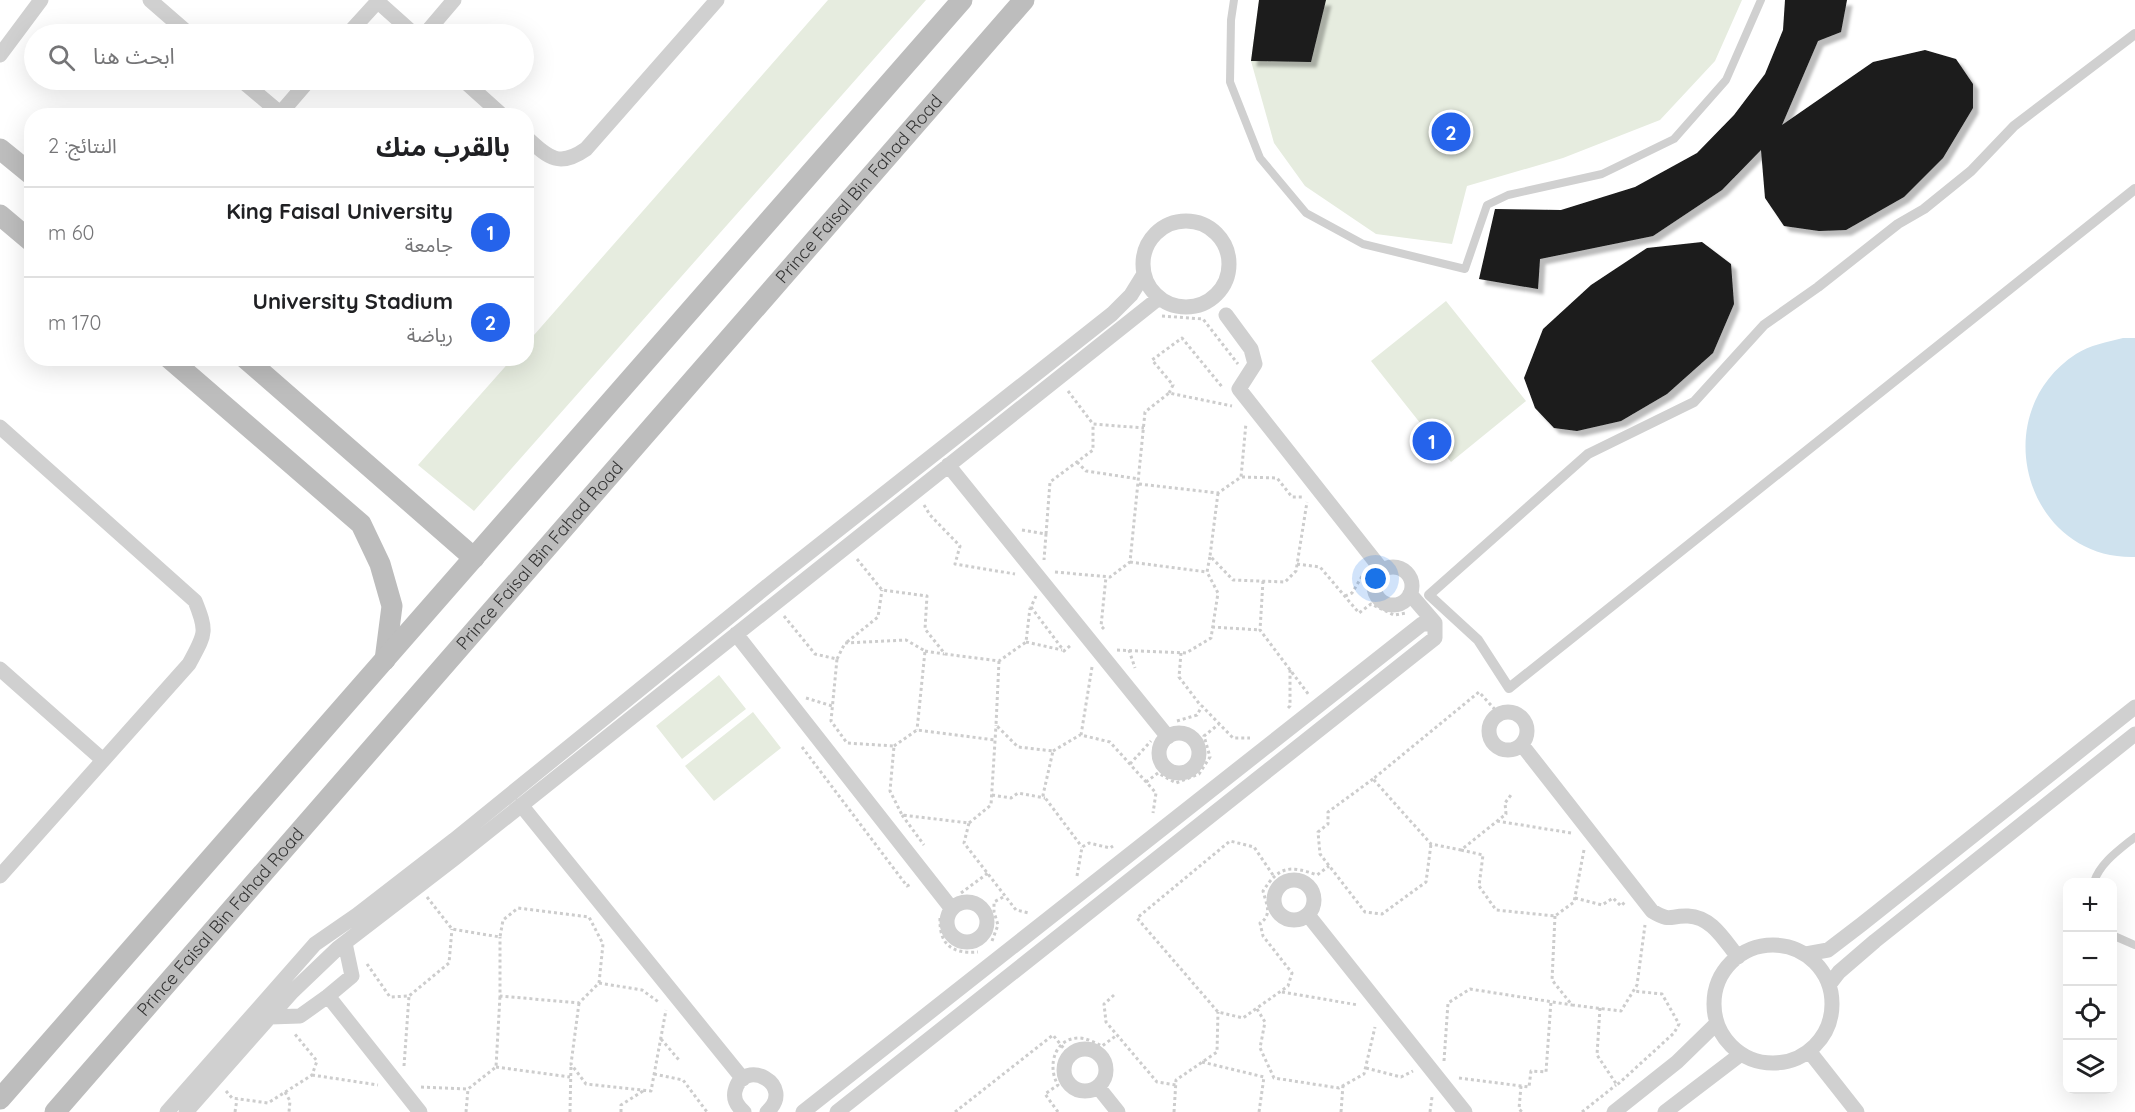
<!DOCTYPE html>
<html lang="ar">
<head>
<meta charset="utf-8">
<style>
	:root { --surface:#fff; --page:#f6f6f6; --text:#202124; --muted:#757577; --line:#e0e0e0; --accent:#2563eb }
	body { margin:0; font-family:Quicksand,"Noto Sans Arabic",sans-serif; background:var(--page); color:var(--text); direction:rtl }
	.controls { position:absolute; right:18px; bottom:18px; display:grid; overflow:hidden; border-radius:12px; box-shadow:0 6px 24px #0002 }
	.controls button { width:54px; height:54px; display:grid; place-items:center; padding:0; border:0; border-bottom:2px solid var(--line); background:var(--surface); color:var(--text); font:30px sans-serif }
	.you { position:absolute; left:1376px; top:579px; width:21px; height:21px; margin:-15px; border:4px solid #fff; border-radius:50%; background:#1a73e8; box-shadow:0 0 0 9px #1a73e833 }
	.badge { display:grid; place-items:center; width:39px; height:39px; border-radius:50%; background:var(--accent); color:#fff; font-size:20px; font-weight:700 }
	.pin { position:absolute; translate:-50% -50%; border:3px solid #fff; box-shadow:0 2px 6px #0006 }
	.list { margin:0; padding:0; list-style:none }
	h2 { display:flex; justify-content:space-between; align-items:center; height:78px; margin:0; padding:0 24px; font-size:26px }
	h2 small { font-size:20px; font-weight:400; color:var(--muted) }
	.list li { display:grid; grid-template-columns:39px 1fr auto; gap:18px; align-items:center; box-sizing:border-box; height:90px; padding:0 24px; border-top:2px solid var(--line) }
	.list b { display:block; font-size:22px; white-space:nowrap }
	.list p { margin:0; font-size:20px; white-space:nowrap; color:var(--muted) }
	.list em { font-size:20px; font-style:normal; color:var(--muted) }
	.icon { flex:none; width:33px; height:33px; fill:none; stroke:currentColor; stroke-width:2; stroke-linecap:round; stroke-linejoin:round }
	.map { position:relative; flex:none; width:2135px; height:1112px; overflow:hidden; direction:ltr }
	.search { position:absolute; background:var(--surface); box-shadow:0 6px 24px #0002; left:24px; top:24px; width:510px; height:66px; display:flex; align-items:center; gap:15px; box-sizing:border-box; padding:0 21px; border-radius:33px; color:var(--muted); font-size:22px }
	.panel { position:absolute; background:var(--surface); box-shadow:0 6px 24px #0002; left:24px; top:108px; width:510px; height:258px; border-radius:24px; direction:rtl }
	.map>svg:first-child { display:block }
	.green { fill:#e6ecdf }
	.water { fill:#cfe2ee }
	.building { fill:#1a1a1a; filter:url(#shadow) }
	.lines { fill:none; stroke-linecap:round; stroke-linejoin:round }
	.path { stroke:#cdcdcd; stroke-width:3; stroke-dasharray:3 3; stroke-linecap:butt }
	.service { stroke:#d0d0d0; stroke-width:8 }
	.pedestrian { stroke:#d0d0d0; stroke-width:10 }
	.minor { stroke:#d0d0d0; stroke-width:15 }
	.secondary { stroke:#bdbdbd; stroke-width:21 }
	.labels { text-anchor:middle; stroke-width:6; stroke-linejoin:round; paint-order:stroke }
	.street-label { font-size:18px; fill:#333; stroke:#fff }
</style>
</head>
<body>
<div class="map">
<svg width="2135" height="1112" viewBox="0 0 2135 1112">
	<defs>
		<filter id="shadow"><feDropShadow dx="5.5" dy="5.5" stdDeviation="1.5" flood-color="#0004"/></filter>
	</defs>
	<rect width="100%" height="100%" fill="#fff"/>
	<path class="green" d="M828,0H926L474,511L418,465L512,359L526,358L527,343Z
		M1259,0H1742L1715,61L1660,120L1563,158L1467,186L1452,244L1376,234L1305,186L1274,143L1251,61Z
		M1446,301L1526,401L1451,462L1371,361Z
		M719,675L746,709L682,759L656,726Z
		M753,712L781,748L714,801L685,766Z"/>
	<path class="water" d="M2123,338H2135V557C2026,560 1984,414 2076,354C2090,345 2107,342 2123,338Z"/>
	<path class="building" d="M1259,0H1326L1311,62L1251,61Z
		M1785,0H1847L1841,32L1818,41L1782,125L1873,62L1925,50L1956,59L1973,84V108L1943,158L1904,197L1846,230L1819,231L1784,226L1765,198L1761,150L1722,190L1653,236L1540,259L1538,289L1479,279L1495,209L1561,210L1635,187L1697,153L1734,115L1765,74L1783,30Z
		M1702,242L1731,264L1734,304L1713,353L1667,394L1621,421L1577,431L1554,428L1535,408L1524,378L1543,329L1591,285L1647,248Z"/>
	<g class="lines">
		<path class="path" d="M1162,316L1203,319L1238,364
			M1068,391L1093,424L1144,428
			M1169,393L1173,385L1152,360L1182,338L1223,388
			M1077,462L1086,471L1139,479
			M1242,477L1277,478L1292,497H1303
			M1139,484L1218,493L1241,477L1246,423
			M1218,493L1210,556L1233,580L1285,582L1296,571L1307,502
			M924,505L930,515L960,546L955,564L1015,574
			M1022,530L1046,534L1044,560
			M1046,534L1050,482L1093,450V424
			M857,559L882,590L927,596L925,629L945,654L999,661L1026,642L1030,608
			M1130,562L1207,572L1210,556
			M1297,564L1320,567L1359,613L1371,604L1394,615L1406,613
			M1055,572L1110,577L1130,562L1145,412L1169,393L1232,406
			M1263,581L1260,630L1309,695
			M1036,596L1031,607L1064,651L1072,644
			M1345,596L1352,593L1364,573
			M784,616L815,654L837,659L831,721L847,743L894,746L890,791L902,815L969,823L964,843L1016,910L1029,913
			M1212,627L1260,630
			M1104,629L1101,626L1106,577
			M847,642L878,617L882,590
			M1026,642L1062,650
			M1117,650L1186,653L1211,638L1218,593L1207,572
			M1129,650L1135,668
			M925,651L944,654
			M1181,653L1179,677L1201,706
			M837,659L845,643L906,640L925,651L917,730
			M999,661L996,725L1018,747L1053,751L1043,795L1082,847
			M1092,667L1081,735L1110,742L1156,793L1153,813
			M806,698L832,706
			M1288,708L1290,706V670
			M1499,714L1479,692L1373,779L1431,844L1461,850L1506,814L1505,803L1511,795
			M1177,721L1197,715L1202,706L1233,738H1250
			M894,746L917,730L995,740
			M802,747L907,886L911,884
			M1053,751L1080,735
			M1130,764L1151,741
			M1373,779L1328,812V824L1318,832L1320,854L1365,912L1382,914L1426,882L1431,844
			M1146,782L1158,773L1176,783L1199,774L1210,757L1204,736L1219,724
			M992,795L1011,798L1018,793L1045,798
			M902,815L924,845
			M1497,821L1571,833
			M969,823L991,805L996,725
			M1461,850L1483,855L1479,886L1496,910L1555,916L1574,902L1584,850
			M1273,875L1254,847L1230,841L1137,918L1218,1012L1243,1018L1288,986L1292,973L1263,936L1260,923C1273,915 1266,903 1263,891C1279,866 1290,865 1317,875L1329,866
			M1077,876L1082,847L1089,843L1110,848L1113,846
			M961,893L988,873
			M427,897L452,929L500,937L503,920L518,908L589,917L603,944L599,983L579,1003L500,996V937
			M1575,898L1602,905L1613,898L1621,906L1625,902
			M1555,916L1552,980L1572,1005L1621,1011L1637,985L1645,925
			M940,918C939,945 952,954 978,952
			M992,941L998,925L994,912V902L1005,896
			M367,964L390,997L409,996L449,963L452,929
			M599,983L642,990L660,1003
			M1282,992L1358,1005
			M1114,995L1104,1004L1106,1022L1157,1082L1176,1085
			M579,1003L571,1064L586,1084L651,1091L666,1010
			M1600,1008L1597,1055L1617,1085L1674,1033L1679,1024L1662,994L1633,991
			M1257,1009L1265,1022L1260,1048L1274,1078L1339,1088L1364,1074L1375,1027
			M661,1039L679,1060
			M1444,1061L1448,1003L1470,989L1572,1005
			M1202,1062L1264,1077L1259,1112
			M404,1066L409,996
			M496,1067L570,1077
			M1366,1068L1401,1077L1413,1071
			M654,1074L683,1080L707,1112
			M312,1075L378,1085
			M1459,1078L1529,1087L1531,1071L1546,1072L1551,1001
			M1521,1086L1519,1109L1522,1112
			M421,1087L468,1089L496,1067L500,996
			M226,1091L232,1098L268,1103L312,1075L317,1061L294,1033
			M285,1092L290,1101L289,1112
			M235,1112L237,1099
			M466,1112L468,1089
			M570,1112L571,1064
			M621,1112V1105L643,1091
			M955,1112L1053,1035L1069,1055
			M1058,1112L1045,1094L1058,1085C1047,1067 1054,1038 1079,1038C1087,1038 1095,1043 1102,1046L1117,1035
			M1174,1112L1176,1080L1217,1052L1218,1012
			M1341,1112L1343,1085
			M1430,1112L1432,1097
			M1582,1112L1616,1085"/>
		<path class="service" d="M1234,0L1231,20L1230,82L1260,158L1306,213L1363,244L1465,269L1487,205L1508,195L1602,174L1674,139L1726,80L1761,0
			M2094,882C2100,863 2119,850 2135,837
			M2112,935L2135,945"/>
		<path class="pedestrian" d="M2135,34L2014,126L1971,171L1924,209L1898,224L1818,287L1764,325L1694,402L1588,454L1429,595L1478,640L1509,688L2135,189"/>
		<path class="minor" d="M150,0L189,34
			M377,1L414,34
			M348,34L379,0
			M425,34L454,0
			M0,55L41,0
			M241,80L280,113
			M463,80L503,116
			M278,116L309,80
			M526,137C549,158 559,168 586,149L717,0
			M1143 264a43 43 0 1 1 86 0a43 43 0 1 1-86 0Z
			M1226,315L1251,349L1255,364L1239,389L1382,570
			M0,427L195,601C208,633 205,634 189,664L0,876
			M948,465L1168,737
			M1374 586a19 19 0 1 1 38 0a19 19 0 1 1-38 0Z
			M1410,594L1435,623
			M736,634L952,909
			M0,669L103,760
			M1489 731a19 19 0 1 1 38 0a19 19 0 1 1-38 0Z
			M1159 753a20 20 0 1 1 40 0a20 20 0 1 1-40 0Z
			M1522,745L1652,911C1672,923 1669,915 1688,916C1712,917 1724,940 1738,957
			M521,805L743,1079
			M1274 900a20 20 0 1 1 40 0a20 20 0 1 1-40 0Z
			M947 922a20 20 0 1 1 40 0a20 20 0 1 1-40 0Z
			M1308,915L1465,1112
			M1714 1004a59 59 0 1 1 118 0a59 59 0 1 1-118 0Z
			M1806,954L1828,950L1862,924L2135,707
			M1829,985L1839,972L1875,941L2135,734
			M328,996L420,1112
			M270,1017L300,1016L328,996L352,976L345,943
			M1064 1070a21 21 0 1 1 42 0a21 21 0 1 1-42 0Z
			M1809,1051L1857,1112
			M1098,1087L1118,1112
			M167,1112L315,944L357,915L454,840L781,575L1112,314L1131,295L1144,274
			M186,1112L292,992L338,948L455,858L1159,298
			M744,1112C738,1107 733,1100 735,1091C743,1056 797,1085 767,1112
			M803,1112L1422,624L1435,623V638L837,1112
			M1614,1112L1677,1062L1717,1023
			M1665,1112L1741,1054"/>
		<g class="secondary">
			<path d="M0,149L32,175"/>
			<path d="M0,215L32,242"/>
			<path d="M169,358L361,524L380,564L392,606L385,660"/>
			<path d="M245,358L474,558"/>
			<path d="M0,1099L962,0"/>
			<path id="s1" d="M55,1112L1024,0"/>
		</g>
	</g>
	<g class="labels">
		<g class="street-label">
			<text dy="6" stroke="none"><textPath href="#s1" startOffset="1224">Prince Faisal Bin Fahad Road</textPath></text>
			<text dy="6" stroke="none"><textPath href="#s1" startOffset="738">Prince Faisal Bin Fahad Road</textPath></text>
			<text dy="6" stroke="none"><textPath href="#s1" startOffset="252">Prince Faisal Bin Fahad Road</textPath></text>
		</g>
	</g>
</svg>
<div class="controls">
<button>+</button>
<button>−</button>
<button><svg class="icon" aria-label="locate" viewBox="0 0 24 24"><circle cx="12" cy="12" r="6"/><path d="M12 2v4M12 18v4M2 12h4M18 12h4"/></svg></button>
<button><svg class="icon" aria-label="layers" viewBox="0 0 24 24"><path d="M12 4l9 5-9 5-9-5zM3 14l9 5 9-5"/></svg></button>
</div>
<div class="you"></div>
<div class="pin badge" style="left:1432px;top:441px">1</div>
<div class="pin badge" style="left:1451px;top:132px">2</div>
<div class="search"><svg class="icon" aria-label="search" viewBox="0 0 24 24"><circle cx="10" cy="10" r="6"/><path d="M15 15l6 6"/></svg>ابحث هنا</div>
<section class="panel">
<h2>بالقرب منك<small>النتائج: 2</small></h2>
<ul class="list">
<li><span class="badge">1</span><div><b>King Faisal University</b><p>جامعة</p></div><em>60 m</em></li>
<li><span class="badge">2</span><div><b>University Stadium</b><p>رياضة</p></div><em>170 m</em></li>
</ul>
</section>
</div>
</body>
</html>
